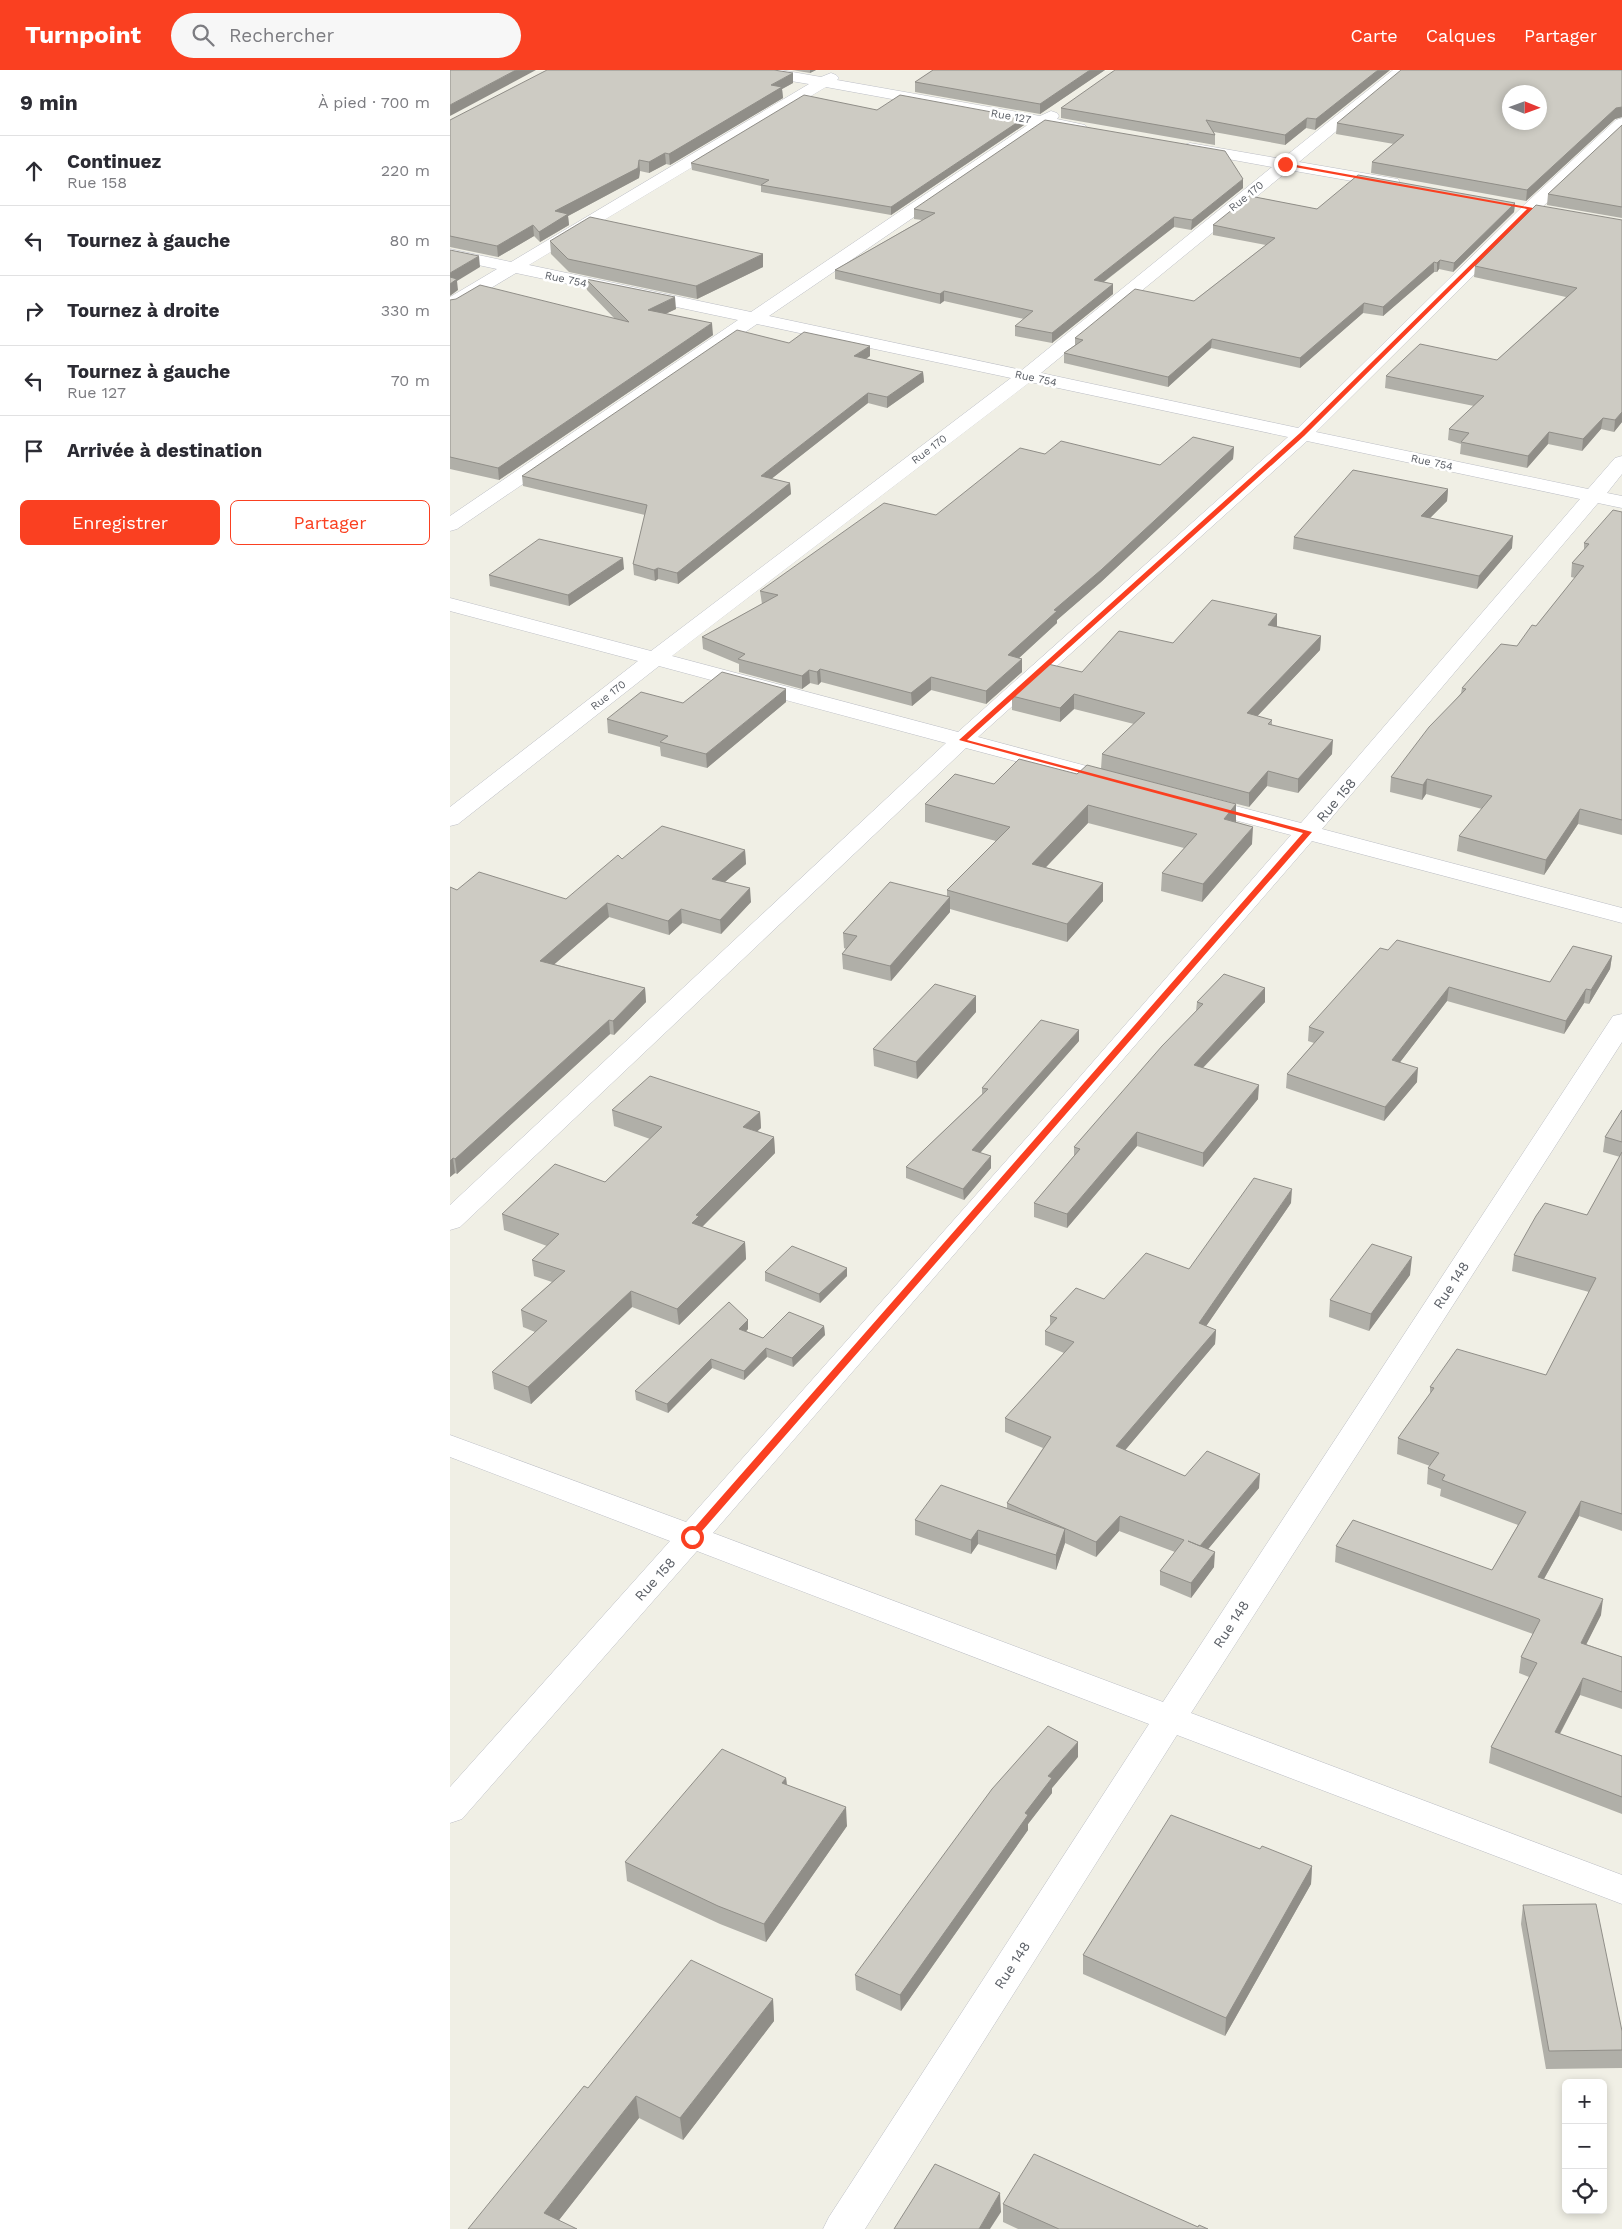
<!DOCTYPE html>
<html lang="fr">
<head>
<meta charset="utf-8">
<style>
	:root { --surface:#fff; --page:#f7f7f7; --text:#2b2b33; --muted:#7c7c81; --line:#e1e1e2; --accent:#fa4021 }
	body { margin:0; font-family:"Work Sans",sans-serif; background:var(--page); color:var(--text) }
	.controls { position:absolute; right:15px; bottom:15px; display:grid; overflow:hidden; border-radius:8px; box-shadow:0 2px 8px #0003 }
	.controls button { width:45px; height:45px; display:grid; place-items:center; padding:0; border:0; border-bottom:1px solid var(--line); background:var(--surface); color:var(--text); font:25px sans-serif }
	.compass { position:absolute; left:1052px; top:15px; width:45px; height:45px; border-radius:50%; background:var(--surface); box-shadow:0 2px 8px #0003; rotate:91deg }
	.stop { position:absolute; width:15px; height:15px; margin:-11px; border:4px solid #fa4021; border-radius:50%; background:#fff }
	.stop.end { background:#fa4021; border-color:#fff; box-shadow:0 1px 5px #0008 }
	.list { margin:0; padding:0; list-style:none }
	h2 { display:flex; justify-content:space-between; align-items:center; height:65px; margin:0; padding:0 20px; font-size:21px }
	h2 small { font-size:16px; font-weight:400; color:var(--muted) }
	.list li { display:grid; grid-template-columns:32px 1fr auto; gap:15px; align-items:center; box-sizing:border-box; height:70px; padding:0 20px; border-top:1px solid var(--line) }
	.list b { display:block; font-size:19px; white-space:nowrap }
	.list p { margin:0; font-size:16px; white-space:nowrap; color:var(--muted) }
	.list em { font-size:16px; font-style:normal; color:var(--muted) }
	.actions { display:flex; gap:10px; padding:15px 20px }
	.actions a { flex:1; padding:11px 0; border:1px solid var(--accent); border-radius:8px; text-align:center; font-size:18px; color:var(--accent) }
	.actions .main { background:var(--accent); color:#fff }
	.icon { flex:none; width:28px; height:28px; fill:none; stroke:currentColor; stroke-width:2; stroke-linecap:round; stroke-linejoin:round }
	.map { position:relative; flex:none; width:1172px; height:2159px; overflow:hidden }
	header { display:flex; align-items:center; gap:30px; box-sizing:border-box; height:70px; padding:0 25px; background:var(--accent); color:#fff }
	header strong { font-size:24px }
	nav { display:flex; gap:28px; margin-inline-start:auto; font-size:18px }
	.search { width:350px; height:45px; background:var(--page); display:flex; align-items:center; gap:12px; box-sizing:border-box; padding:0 18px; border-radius:28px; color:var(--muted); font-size:19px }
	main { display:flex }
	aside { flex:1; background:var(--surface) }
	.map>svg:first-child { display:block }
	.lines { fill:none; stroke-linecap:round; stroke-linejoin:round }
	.minor-casing { stroke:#bcbec5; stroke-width:1 }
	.minor { fill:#fff; fill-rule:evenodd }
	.wall { fill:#b0afa8 }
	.shaded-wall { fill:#908e88 }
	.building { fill:#cdcbc3; stroke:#908e88; fill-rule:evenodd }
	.route { fill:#fa4021 }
	.labels { text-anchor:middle; stroke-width:5; stroke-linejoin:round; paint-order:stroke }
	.far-street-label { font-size:11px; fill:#5c6067; stroke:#fff }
	.street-label { font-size:14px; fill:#5c6067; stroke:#fff }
</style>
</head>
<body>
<header>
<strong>Turnpoint</strong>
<div class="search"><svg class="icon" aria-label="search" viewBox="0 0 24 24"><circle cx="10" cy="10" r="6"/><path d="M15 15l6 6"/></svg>Rechercher</div>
<nav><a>Carte</a><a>Calques</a><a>Partager</a></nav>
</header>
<main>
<aside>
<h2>9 min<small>À pied · 700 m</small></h2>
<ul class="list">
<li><svg class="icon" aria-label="ahead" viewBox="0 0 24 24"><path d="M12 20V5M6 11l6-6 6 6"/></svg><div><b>Continuez</b><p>Rue 158</p></div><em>220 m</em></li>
<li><svg class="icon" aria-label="left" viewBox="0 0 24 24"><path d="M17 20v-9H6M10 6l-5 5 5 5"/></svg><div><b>Tournez à gauche</b></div><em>80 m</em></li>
<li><svg class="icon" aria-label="right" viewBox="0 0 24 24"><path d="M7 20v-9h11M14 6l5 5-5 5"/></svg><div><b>Tournez à droite</b></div><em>330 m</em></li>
<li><svg class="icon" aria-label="left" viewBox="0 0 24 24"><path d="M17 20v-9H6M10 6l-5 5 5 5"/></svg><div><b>Tournez à gauche</b><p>Rue 127</p></div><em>70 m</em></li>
<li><svg class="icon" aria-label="arrive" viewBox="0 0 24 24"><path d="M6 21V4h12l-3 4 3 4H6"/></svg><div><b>Arrivée à destination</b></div></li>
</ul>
<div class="actions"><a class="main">Enregistrer</a><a>Partager</a></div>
</aside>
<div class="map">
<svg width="1172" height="2159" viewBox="0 0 1172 2159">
	<rect width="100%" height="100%" fill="#f0efe5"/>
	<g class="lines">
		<g class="minor-casing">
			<path id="minor" d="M297,0H331L371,7L381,3L386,5L389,8L387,10L590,46L601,41L607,43L609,46L607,49L635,55L637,58L635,61L629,63L596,57L319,246L572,300L822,97L734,81L732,78L734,75L740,73L832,89L943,0H960L849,92L942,108L948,109L950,113L948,117L942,118L839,100L591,303L848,358L1075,134L1166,50L1172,48V62L1087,142L866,362L1138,419L1165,388L1172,386V404L1157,423L1172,426V438L1148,433L872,759L1172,838V853L862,771L263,1463L713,1632L1159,952L1163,946L1172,944V972L741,1643L1172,1805V1834L727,1665L415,2159H373L379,2147L699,1654L247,1481L12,1749L0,1753V1717L220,1471L0,1387V1365L236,1452L580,1064L841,765L743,739L739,734L743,729L751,727L851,753L1130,429L857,371L528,667L674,706L678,711L674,716L666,718L516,678L10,1157L0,1160V1135L496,673L209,596L8,754L0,756V737L188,591L0,541V528L201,581L561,308L307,254L7,459L0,461V446L288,250L66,203L6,239L0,240V227L47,199L0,189V179L61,192L359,14L305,5L300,3ZM376,17L579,54L301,242L79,195ZM580,312L838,367L508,662L222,586Z"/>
		</g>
		<use href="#minor" class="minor"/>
	</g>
	<path class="wall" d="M342,0H366L360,3Z
		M483,0H655L590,44L465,22V12Z
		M940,0L865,60L856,58L835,75L764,62L765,65V75L611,48V38Z
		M1172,0V47L1165,49L1076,131L921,103L922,92L944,74L886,64L887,53Z
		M343,13L332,19L333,28L220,95L216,94L199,103L190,101L189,108L118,146L119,155L90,172L84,166L48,187L0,177V50Z
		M427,40L574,55L441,145L311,122V116L242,100L241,93Z
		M1172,55V148L1097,135L1098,124Z
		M793,118L741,160L724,157L654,212L663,224L602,273L565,266V256L574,249L494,231L490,234L385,209V200L472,150L464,149V139Z
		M805,127L867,139L1065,133L1064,142L1003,202L989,199L987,202H984L933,246L913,243L850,298L761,278L718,317L614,293V283L625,275V268L744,231L816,175L763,165V155Z
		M1172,150V352L1164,362L1151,359L1132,381L1098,374L1077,398L1010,384L1011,374L998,370L999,359L1024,336L935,318L936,306L1047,290L1116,227L1024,207L1025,196Z
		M100,171L313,197L247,229L119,202L101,184Z
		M136,209L226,239L215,244L263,265L49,410L0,399V230L165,249L137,220Z
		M339,273L420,286L416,289L473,302L474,312L437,338L418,333L321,409L340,413L341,424L228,514L208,509L205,511L184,505L183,494L195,445L73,416L72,406Z
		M784,377L783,389L651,512L607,550V553L569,588L572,589V602L536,634L481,620L462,636L371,612L368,615L360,613L352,619L289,602V594L253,579L252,567L312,534L310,521L486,445L595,384L710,395Z
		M998,419L997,431L980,448L1062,478L1027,519L843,479L844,467Z
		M1172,442V765L1128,754L1094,805L1007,781L1009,766L1032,739L976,724L972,730L940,722L941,707L1011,623L1012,618L1067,576L1086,556L1125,508L1121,507L1122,493L1134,480V473Z
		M174,499L119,536L40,516L39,505Z
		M827,556L871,566L870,580L807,646L822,650V655L882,684L848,723L817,716L799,737L651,699L652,684L684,654L624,639L610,652L562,640V626L632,602L723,573Z
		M336,619V632L257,698L211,686L210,677L158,663L157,649Z
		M627,704L786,734V752L802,774L752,832L711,821L712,803L734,778L638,753L595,797L653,813V831L617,872L500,839V842L441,911L393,899L392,884L396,879L394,878L393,863L497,827V820L546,771L475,752V734L544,714Z
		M295,780L296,794L275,812L301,832L271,864L232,853L219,865L159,847L104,894L195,918L196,932L164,965L160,964L7,1104L5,1103L0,1107V817L7,820L116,829L172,789Z
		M938,880L1100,912L1162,886L1160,899L1139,934L1134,933L1114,964L997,931L950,992L967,1012L934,1051L836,1018L837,1004L864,973L858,971L859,957Z
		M526,926V942L467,1009L424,996L423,979Z
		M747,932H815L753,998L808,1029L753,1097L687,1076L617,1158L584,1147V1133L624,1086V1077L746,941Z
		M629,971L530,1083L541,1098L514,1130L456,1108V1097L532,1024V1018Z
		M162,1040L310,1042L311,1058L307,1061L324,1067L325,1083L252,1157L295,1172L296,1189L229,1255L182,1237L81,1334L44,1319L42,1302L85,1262L73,1257L71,1240L102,1212L84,1206L82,1190L97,1176L54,1160L52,1144L155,1112L200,1069L164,1056Z
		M1172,1040V1461L1129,1446L1094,1509L1151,1545L1136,1574L1172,1587V1639L1130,1625L1110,1664L1172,1686V1744L1039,1693L1041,1677L1079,1607L1069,1603L1071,1587L1083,1564L885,1492L886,1476L1042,1500L1068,1455L990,1426L991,1419L977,1414L978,1398L980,1396L947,1384L948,1368L980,1324V1317L1096,1305L1139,1222L1062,1201L1064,1185L1137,1145L1170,1087L1153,1082L1155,1067Z
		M841,1133L756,1256L766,1260L765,1274L675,1380L735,1406L809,1418L758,1479L764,1497L741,1528L710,1515V1501L725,1482L669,1461L646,1487L615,1473L606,1500L528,1474L521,1484L465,1465V1450L557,1438V1433L593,1378L555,1362V1348L614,1283L595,1275V1261L600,1256V1246L654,1229L739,1199Z
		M397,1198V1206L370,1233L315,1211V1202Z
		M960,1205L919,1261L879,1247L880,1230Z
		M298,1250V1259L296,1261L313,1268L374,1256L375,1265L343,1297L317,1287L294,1310L262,1298L218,1343L186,1330L185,1321Z
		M628,1687L602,1718V1723L578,1754V1760L451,1941L406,1920L405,1905Z
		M336,1708L337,1715L397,1756L316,1872L270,1854L177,1811L175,1792Z
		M810,1779L862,1796L861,1814L775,1966L633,1904V1885Z
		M1073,1835L1172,1961V1998L1096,1999L1071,1854Z
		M323,1929L324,1951L233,2070L189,2048L109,2150L18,2159L138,2018Z
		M553,2134L748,2157L758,2159H568L553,2152Z"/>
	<path class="shaded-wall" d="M66,0H86L0,46V35Z
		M360,0H366L360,3Z
		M640,0H655L590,44V34Z
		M928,0H940L865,60L866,49Z
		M343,3V13L332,19L333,28L220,95L219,84L321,15Z
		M1172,37V47L1165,49L1076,131L1077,120L1166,38Z
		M574,48V55L441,145V137Z
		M857,48L856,58L835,75V65Z
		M215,83L216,94L199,103V92Z
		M189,90L190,101L189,108L118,146L119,155L90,172L89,162L105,141Z
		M793,109V118L741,160L742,150Z
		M1065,133L1064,142L1003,202L1004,193Z
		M724,147V157L643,220L644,210Z
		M83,155L84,166L48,187L47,176Z
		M313,184V197L247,229L246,216Z
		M29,186L30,197L7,211L8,220L0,226V203Z
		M990,190L989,199L987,202V193Z
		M984,192V202L933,246V237Z
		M663,214V224L602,273V263Z
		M494,221V231L490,234V224Z
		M225,227L226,239L198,252V240Z
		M914,233L913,243L850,298V288Z
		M262,253L263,265L49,410L48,398Z
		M762,269L761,278L718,317V307Z
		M420,276V286L405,296L404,286Z
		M473,302L474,312L437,338V327Z
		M418,323V333L311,417V406Z
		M1172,342V352L1164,362L1165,350Z
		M1153,348L1151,359L1132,381L1133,369Z
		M1099,362L1098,374L1077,398L1078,386Z
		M784,377L783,389L651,512L607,550V553L558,598V585L604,540Z
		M340,413L341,424L228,514L227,503Z
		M998,419L997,431L970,458L971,446Z
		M1063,466L1062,478L1027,519L1029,506Z
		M173,488L174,499L119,536L118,525Z
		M208,498V509L205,511L204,500Z
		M827,544V558L818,555Z
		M871,566L870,580L797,657V643Z
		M572,589V602L536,634V621Z
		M370,599L371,612L368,615L367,602Z
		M359,600L360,613L352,619V606Z
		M481,607V620L462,636L461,623Z
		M336,619V632L257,698L256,684Z
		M624,624V639L610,652V638Z
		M883,670L882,684L848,723V709Z
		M818,701L817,716L799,737V723Z
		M977,709L976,724L972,730L973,715Z
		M786,734V752L774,749Z
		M638,735V753L582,812V794Z
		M1130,739L1128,754L1094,805L1096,790Z
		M803,757L802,774L752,832L753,814Z
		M295,780L296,794L263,822L262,809Z
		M653,813V831L617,872V854Z
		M300,818L301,832L271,864L270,850Z
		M500,827V842L441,911L440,896Z
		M157,833L159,847L92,905L90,891Z
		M231,839L232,853L219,865L218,851Z
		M1162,886L1160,899L1139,934L1141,920Z
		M999,917L997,931L941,1004L942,990Z
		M195,918L196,932L164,965L163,951Z
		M815,918V932L743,1008L744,995Z
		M1136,919L1134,933L1114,964L1116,951Z
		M526,926V942L467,1009L466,992Z
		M159,950L160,964L7,1104L5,1089Z
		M629,960V971L522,1092V1080Z
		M968,998L967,1012L934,1051L935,1037Z
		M809,1015L808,1029L753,1097V1083Z
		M310,1042L311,1058L294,1073L293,1057Z
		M687,1062V1076L617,1158V1144Z
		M324,1067L325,1083L250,1159L242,1153L246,1145Z
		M541,1086V1098L514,1130L513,1119Z
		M3,1088L5,1103L0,1107V1091Z
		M842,1119L841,1133L748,1268L749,1253Z
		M295,1172L296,1189L229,1255L227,1239Z
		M962,1187L960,1205L919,1261L921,1244Z
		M397,1198V1206L370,1233L369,1224Z
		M181,1221L182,1237L81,1334L78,1317Z
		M298,1250V1259L290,1268L289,1259Z
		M374,1256L375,1265L343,1297L342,1288Z
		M766,1260L765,1274L666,1391V1376Z
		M316,1278L317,1287L294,1310V1301Z
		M261,1289L262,1298L218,1343L217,1334Z
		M810,1404L809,1418L749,1490L750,1476Z
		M1131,1431L1129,1446L1086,1523L1088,1507Z
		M670,1446L669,1461L646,1487V1472Z
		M615,1459V1473L606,1500V1485Z
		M528,1460V1474L521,1484V1470Z
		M765,1482L764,1497L741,1528V1513Z
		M1153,1529L1151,1545L1129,1589L1131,1573Z
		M1133,1608L1130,1625L1102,1678L1105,1662Z
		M628,1672V1687L602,1718V1723L578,1754V1760L451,1941L450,1925L575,1743L598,1706Z
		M336,1708L338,1726L332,1713Z
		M396,1737L397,1756L316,1872L314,1854Z
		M862,1796L861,1814L775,1966L776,1948Z
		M323,1929L324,1951L233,2070L230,2048Z
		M186,2026L189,2048L102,2159L94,2143Z
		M550,2123L551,2142L540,2159H529Z"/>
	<path class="building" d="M0,0H66L0,35Z
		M97,0H324L343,3L321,15L332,17L219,84L215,83L199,92L189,90L188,98L105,141L118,144L89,162L83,155L47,176L0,166V50Z
		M483,0H640L590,34L465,12Z
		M665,0H928L866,49L857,48L835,65L756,50L765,65L611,38Z
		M951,0H1172V37L1166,38L1077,120L922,92L954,65L887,53ZM1060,22H1090V52H1060Z
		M354,25L427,40L450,25L574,48L441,137L311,115L319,110L241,93Z
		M595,50L775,81L793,109L742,150L724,147L644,210L663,214L602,263L565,256L583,241L494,221L490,224L385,200L485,143L464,139Z
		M1172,55V137L1098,124Z
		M908,105L1065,133L1004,193L990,190L987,193L984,192L933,237L914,233L850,288L762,269L718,307L614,283L633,270L625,268L685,219L744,231L825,168L763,155L803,123L805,127L867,139Z
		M1086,135L1172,150V342L1165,350L1153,348L1133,369L1099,362L1078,386L1011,372L1019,363L999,359L1034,326L936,306L970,274L1047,290L1127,218L1025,196Z
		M140,147L313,184L246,216L118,189L100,171Z
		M0,180L29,186L0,203Z
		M0,207L7,209L0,214Z
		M136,209L225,227L198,240L262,253L48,398L0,387V230L6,229L30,215L179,252Z
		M287,260L339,273L354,262L420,276L404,286L473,302L437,327L418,323L311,406L340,413L227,503L208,498L204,500L183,494L197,435L72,406Z
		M743,367L784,377L651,500L604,540L607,541L558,585L572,589L536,621L481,607L461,623L370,599L367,602L359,600L352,606L288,589L295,584L252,567L328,525L310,521L434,433L486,445L570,378L595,384L611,371L710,395Z
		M903,400L998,419L971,446L1063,466L1029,506L844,467Z
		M1163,440L1172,442V750L1130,739L1096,790L1009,766L1042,726L977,709L973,715L941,707L979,657L1016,619L1012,618L1051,574L1067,576L1082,555L1086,556L1134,496L1122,493L1139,474L1134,473Z
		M89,469L173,488L118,525L39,505Z
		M762,530L827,544L818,555L871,566L797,643L822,650L818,654L883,670L848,709L818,701L799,723L652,684L695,643L624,624L610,638L562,626L598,594L632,602L669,561L723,573Z
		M272,602L336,619L256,684L210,672L218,666L157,649L191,622L233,633Z
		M569,689L627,704L637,695L786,734L774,749L803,757L753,814L712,803L747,764L638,735L582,794L653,813L617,854L497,820L560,757L475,734L505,704L544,714Z
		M212,756L295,780L262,809L300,818L270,850L231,839L218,851L157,833L90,891L195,918L163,951L159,950L5,1089L3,1088L0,1091V817L7,820L29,802L116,829L168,785L172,789Z
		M440,812L500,827L440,896L392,884L407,866L393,863Z
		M947,870L1100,912L1123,876L1162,886L1141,920L1136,919L1116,951L999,917L942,990L968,998L935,1037L837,1004L874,962L859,957L930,878L938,880Z
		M774,904L815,918L744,995L809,1015L753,1083L687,1062L617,1144L584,1133L630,1079L624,1077L712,976L753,934L747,932Z
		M485,914L526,926L466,992L423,979Z
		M591,950L629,960L522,1080L541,1086L513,1119L456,1097L538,1019L532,1018Z
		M200,1006L310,1042L293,1057L324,1067L246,1145L249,1146L242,1153L295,1172L227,1239L181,1221L78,1317L42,1302L97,1251L71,1240L115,1201L82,1190L109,1164L52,1144L105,1094L155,1112L212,1057L162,1040Z
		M1172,1040V1072L1155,1067Z
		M1172,1082V1444L1131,1431L1088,1507L1153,1529L1131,1573L1172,1587V1622L1133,1608L1105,1662L1172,1686V1727L1041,1677L1087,1593L1071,1587L1090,1550L1089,1549L886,1476L903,1450L1042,1500L1076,1442L992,1410L995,1405L978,1398L989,1383L948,1368L984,1318L980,1317L1007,1279L1096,1305L1146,1208L1064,1185L1086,1146L1095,1133L1137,1145Z
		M804,1108L842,1119L749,1253L766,1260L666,1376L735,1406L757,1381L810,1404L750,1476L738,1471L765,1482L741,1513L710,1501L734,1470L670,1446L646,1472L557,1433L601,1367L555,1348L624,1272L595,1261L607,1248L600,1246L626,1218L654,1229L696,1183L739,1199Z
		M922,1174L962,1187L921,1244L880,1230Z
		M342,1176L397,1198L369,1224L315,1202Z
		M279,1232L298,1250L289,1259L313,1268L339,1242L374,1256L342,1288L316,1278L294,1301L261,1289L217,1334L185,1321Z
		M491,1415L615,1459L606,1485L528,1460L521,1470L465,1450Z
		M598,1656L628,1672L598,1706L602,1708L575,1743L578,1745L450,1925L405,1905L542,1719Z
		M272,1679L336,1708L332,1713L396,1737L314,1854L268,1836L175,1792Z
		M721,1745L810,1779L812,1776L862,1796L776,1948L633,1885Z
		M1146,1834L1172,1961V1980L1099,1981L1073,1835Z
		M241,1890L323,1929L230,2048L186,2026L94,2143L127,2159H18L134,2016L138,2018Z
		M584,2084L748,2157L749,2155L758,2159H609L553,2134Z
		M485,2094L550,2123L529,2159H444Z"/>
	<path class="route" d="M835,93L1083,138L854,366L517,670L862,762L245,1469H238V1465L853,763L509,670L850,363L1077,139L833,95Z"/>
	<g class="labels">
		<g class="far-street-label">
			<text transform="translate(561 46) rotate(10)" y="4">Rue 127</text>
			<text transform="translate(796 126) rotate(-39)" y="4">Rue 170</text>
			<text transform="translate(116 209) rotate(12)" y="4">Rue 754</text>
			<text transform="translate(586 308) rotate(12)" y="4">Rue 754</text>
			<text transform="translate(479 379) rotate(-37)" y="4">Rue 170</text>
			<text transform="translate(982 392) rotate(12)" y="4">Rue 754</text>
			<text transform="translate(158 625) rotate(-38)" y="4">Rue 170</text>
		</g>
		<g class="street-label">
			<text transform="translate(886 730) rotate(-50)" y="5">Rue 158</text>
			<text transform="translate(1001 1215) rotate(-57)" y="5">Rue 148</text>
			<text transform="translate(205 1509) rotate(-48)" y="5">Rue 158</text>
			<text transform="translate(781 1554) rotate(-57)" y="5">Rue 148</text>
			<text transform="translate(562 1895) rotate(-57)" y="5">Rue 148</text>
		</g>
	</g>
</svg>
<div class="controls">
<button>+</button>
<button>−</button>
<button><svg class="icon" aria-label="locate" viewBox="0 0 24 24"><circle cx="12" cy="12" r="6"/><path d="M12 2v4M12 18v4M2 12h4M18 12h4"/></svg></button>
</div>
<svg class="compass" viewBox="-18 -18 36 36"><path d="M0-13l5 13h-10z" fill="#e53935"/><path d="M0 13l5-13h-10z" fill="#7c7c81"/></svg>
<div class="stop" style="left:242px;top:1467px"></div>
<div class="stop end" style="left:835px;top:94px"></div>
</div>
</main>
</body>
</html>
